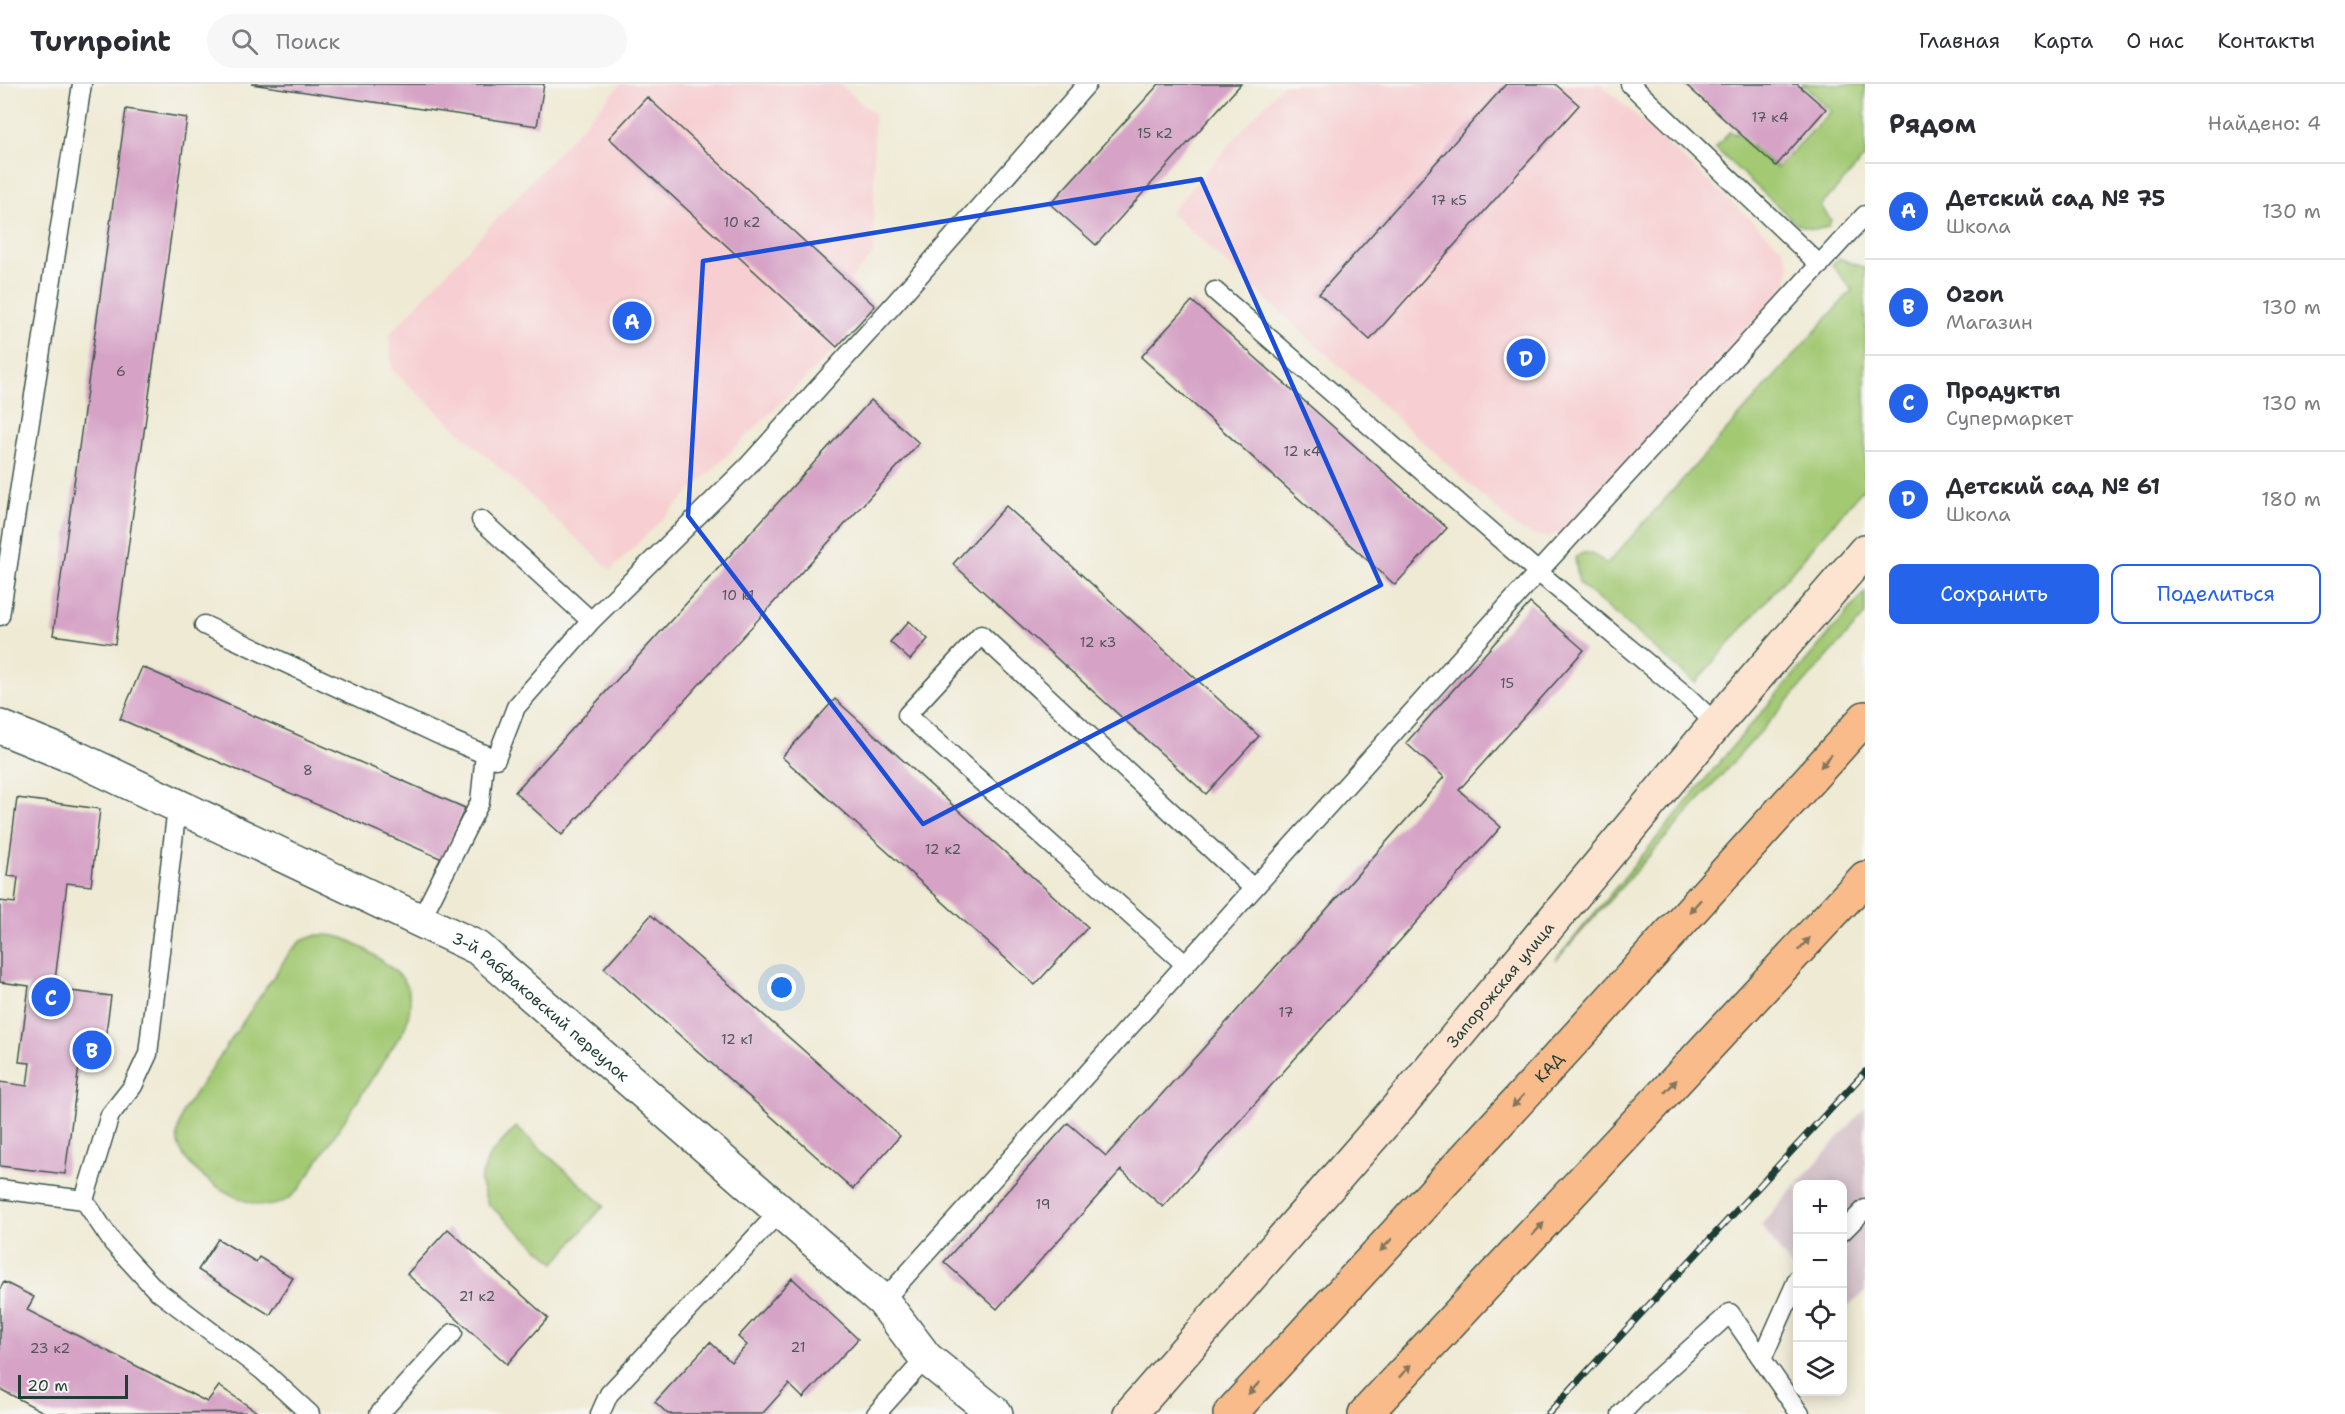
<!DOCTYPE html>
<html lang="ru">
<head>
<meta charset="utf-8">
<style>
	:root { --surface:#fff; --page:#f7f7f7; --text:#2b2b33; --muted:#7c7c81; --line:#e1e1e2; --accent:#2563eb }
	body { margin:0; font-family:"Shantell Sans",sans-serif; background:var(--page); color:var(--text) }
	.controls { position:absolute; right:18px; bottom:18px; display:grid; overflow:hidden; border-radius:12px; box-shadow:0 3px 15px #0003 }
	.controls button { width:54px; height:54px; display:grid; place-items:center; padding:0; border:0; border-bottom:2px solid var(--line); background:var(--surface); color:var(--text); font:30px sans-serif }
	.scale { position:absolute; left:18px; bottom:15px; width:110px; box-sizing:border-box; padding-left:6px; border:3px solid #1f3d34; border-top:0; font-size:16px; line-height:21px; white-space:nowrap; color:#1f3d34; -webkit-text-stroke:4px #f6f6f2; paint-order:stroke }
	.you { position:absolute; left:782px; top:904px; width:21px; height:21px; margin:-15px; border:4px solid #fff; border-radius:50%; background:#1a73e8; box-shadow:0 0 0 9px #1a73e833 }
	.badge { display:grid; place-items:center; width:39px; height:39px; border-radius:50%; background:var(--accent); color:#fff; font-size:20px; font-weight:700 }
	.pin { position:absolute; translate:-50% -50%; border:3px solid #fff; box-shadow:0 2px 6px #0006 }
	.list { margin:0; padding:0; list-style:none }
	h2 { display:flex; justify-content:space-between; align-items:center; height:78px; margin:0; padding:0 24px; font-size:26px }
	h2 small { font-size:20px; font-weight:400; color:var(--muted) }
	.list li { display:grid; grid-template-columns:39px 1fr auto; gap:18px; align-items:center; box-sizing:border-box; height:96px; padding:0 24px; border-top:2px solid var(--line) }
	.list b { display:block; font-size:22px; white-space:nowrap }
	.list p { margin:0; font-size:20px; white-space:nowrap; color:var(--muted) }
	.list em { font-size:20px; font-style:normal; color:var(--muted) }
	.actions { display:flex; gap:12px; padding:18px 24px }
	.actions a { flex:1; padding:14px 0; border:2px solid var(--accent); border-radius:12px; text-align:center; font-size:21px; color:var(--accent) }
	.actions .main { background:var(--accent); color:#fff }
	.icon { flex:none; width:33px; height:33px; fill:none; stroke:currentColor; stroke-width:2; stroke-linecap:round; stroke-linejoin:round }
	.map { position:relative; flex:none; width:1865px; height:1330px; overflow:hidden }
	header { display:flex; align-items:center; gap:36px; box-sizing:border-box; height:84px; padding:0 30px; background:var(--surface); border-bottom:2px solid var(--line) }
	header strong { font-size:28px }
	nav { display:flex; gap:33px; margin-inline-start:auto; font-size:21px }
	.search { width:420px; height:54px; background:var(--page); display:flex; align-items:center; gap:15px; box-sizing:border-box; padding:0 21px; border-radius:33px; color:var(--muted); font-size:22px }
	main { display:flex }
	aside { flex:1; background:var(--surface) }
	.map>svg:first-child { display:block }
	.built { fill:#f7cfd2 }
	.industrial { fill:#d2bdc6 }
	.green { fill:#a3c973; stroke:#618354; stroke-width:1.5 }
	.building { fill:#d6a3c6 }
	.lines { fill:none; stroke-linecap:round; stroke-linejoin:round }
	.lane-casing { stroke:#3e574c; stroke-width:21 }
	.street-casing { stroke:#3e574c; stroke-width:36 }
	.secondary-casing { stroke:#3e574c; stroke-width:36 }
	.highway-casing { stroke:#3e574c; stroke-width:36 }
	.lane { stroke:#fff; stroke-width:18 }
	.street { stroke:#fff; stroke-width:33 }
	.secondary { stroke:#fde4d1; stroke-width:33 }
	.highway { stroke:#fabb8b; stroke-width:33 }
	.rail-casing { stroke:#1f3d34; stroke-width:7 }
	.rail { stroke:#f6f6f2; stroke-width:4.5; stroke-dasharray:14; stroke-linecap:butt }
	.oneway { fill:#82765b }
	.marked { fill:none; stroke:#1d4ed8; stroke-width:4.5; stroke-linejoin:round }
	.labels { text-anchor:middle; stroke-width:5; stroke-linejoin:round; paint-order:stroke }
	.number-label { font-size:14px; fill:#4d5658 }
	.street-label { font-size:16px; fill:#1f3d34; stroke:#f6f6f2 }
</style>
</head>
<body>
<header>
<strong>Turnpoint</strong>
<div class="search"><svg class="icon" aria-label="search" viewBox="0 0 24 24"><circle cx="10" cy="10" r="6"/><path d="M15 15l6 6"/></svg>Поиск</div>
<nav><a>Главная</a><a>Карта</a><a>О нас</a><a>Контакты</a></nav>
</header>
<main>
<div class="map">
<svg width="1865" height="1330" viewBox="0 0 1865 1330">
	<rect width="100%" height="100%" fill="#f6f6f2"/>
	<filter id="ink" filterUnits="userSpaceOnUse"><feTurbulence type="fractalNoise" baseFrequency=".0167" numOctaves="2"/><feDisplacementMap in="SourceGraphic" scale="12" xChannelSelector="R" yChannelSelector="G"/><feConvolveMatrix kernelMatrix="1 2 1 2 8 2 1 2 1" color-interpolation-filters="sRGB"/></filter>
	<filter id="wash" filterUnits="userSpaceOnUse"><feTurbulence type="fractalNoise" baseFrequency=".008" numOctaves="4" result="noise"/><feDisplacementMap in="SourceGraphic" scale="24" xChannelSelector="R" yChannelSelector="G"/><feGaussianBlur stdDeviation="1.35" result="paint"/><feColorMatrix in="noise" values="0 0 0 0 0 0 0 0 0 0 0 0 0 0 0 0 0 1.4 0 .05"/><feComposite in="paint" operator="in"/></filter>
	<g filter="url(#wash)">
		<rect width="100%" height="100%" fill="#efead4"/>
		<path class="built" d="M621,0H840L874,30V169L850,197L875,222L837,263L611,486L392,286L389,251Z
			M1283,0H1601L1783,165L1790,181L1787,200L1563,447L1548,453L1532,451L1516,443L1170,128Z"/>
		<path class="industrial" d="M1865,1024V1208L1843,1227L1842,1100H1798L1797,1191L1761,1141Z"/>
		<path class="green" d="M1802,0H1865V73L1821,122L1831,136L1828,143C1817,147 1805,145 1796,139L1715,64L1730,47L1734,50L1736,49L1777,84L1831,27Z
			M1839,174L1865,184V403L1695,599L1579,499L1575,474C1587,462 1597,473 1607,480L1852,206L1832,181Z
			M1865,508V531L1556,876L1737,657Z
			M317,851C329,851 339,851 350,857C363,863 400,887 406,900C413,916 410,930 404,946L300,1104C292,1112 285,1119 273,1121C244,1126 184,1087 178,1059C176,1048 180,1037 183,1027L290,868L301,857Z
			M516,1043L604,1121L555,1179L488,1120L480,1097L489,1072Z"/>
		<g id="blocks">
			<path class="building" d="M251,0H544L537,42Z
				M1159,0H1241L1096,161L1050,120Z
				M1506,0H1555L1579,21L1370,256L1319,210Z
				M1685,0H1797L1826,25L1776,82Z
				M647,13L875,222L837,263L609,54Z
				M126,25L187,34L115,560L53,551Z
				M1192,217L1447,444L1395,501L1141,273Z
				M871,316L919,359L562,751L515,708Z
				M1006,422L1259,652L1206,710L953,480Z
				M1530,519L1584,566L1459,706L1501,743L1163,1123L1121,1086L997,1225L944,1178L1068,1039L1106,1072L1200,968L1444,693L1406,659Z
				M909,537L928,555L910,576L890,558Z
				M142,583L465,724L442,775L120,635Z
				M835,615L1088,843L1035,901L782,673Z
				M17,714L100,725L91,802L67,799L54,905L111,912L101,985L79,982L65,1090L0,1082V998L27,1002L30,979L19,978L29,902L0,898V817L15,819L18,793L7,792Z
				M651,831L900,1052L853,1105L604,884Z
				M448,1145L548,1234L507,1280L407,1190Z
				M218,1155L256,1178L259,1173L293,1194L270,1231L198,1186Z
				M792,1194L858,1255L803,1314L789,1300L762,1330H668L655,1318L710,1258L731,1278L747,1261L738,1253Z
				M4,1198L34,1213L27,1226L207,1318L219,1302L257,1328L47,1330L0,1305V1205Z"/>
		</g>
	</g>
	<g filter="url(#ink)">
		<use href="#blocks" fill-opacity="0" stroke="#3e574c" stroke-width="1.5"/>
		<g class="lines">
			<g class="lane-casing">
				<path id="lane" d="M1630,0L1820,181
					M1215,207L1538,488L1690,615L1716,640
					M481,436L591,537
					M0,532L82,0
					M204,541L446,654L496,675L516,623L591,537L746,384L895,219L1087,0
					M420,837L480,718L485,670
					M1185,880L907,631L981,551L1253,804
					M0,1105L84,1116L110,1031L133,1002L148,970L177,723
					M84,1116L113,1159L155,1205L263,1287L310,1330
					M1842,1148L1865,1125
					M883,1217L1538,488L1865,131
					M1762,1275L1798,1194
					M379,1330L453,1249
					M600,1330L609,1310L779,1128
					M876,1330L926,1274
					M1621,1330L1641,1309L1730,1229L1800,1330"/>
			</g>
			<g class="street-casing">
				<g id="street">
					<path id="s1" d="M0,643L79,675L478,864L883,1217L926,1274L996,1330"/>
				</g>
			</g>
			<g class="secondary-casing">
				<g id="secondary">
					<path id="s2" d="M1130,1330L1399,1022L1716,640L1865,467"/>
				</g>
			</g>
			<g class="highway-casing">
				<g id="highway">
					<path id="s3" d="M1230,1330L1586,943L1865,634"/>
					<path d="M1365,1330L1865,794"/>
				</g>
			</g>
			<use href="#lane" class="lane"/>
			<use href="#street" class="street"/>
			<use href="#secondary" class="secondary"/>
			<use href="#highway" class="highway"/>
			<g class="rail-casing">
				<path id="rail" d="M1548,1330L1865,988"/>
			</g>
			<use href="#rail" class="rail"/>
		</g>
		<defs><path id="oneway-solid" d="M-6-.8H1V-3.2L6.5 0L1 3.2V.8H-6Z" transform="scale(1.5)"/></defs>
		<g class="oneway">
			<use href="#oneway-solid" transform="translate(1826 677) rotate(132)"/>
			<use href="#oneway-solid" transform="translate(1695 822) rotate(132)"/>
			<use href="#oneway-solid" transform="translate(1804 860) rotate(-47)"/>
			<use href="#oneway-solid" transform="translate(1671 1002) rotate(-47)"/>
			<use href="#oneway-solid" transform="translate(1518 1017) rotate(133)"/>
			<use href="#oneway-solid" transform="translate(1538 1145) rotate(-47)"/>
			<use href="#oneway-solid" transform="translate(1386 1161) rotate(133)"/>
			<use href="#oneway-solid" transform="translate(1405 1287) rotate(-47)"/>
			<use href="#oneway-solid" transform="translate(1254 1304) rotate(133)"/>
		</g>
	</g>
	<path class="marked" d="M1201,95L1381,501L923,740L688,432L703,177Z"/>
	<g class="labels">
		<g class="number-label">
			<text x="1770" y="38">17 к4</text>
			<text x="1155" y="54">15 к2</text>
			<text x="1449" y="121">17 к5</text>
			<text x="742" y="143">10 к2</text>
			<text x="121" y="292">6</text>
			<text x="1302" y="372">12 к4</text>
			<text x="738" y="516">10 к1</text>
			<text x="1098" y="563">12 к3</text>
			<text x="1507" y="604">15</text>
			<text x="308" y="691">8</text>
			<text x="943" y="770">12 к2</text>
			<text x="1286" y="933">17</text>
			<text x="737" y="960">12 к1</text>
			<text x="1043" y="1125">19</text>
			<text x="477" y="1217">21 к2</text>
			<text x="798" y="1268">21</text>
			<text x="50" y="1269">23 к2</text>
		</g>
		<g class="street-label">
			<text dy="6" stroke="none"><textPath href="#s2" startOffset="567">Запорожская улица</textPath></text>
			<text dy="6" stroke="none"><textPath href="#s1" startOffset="612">3-й Рабфаковский переулок</textPath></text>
			<text dy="6" stroke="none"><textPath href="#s3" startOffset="471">КАД</textPath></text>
		</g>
	</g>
</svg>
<div class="controls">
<button>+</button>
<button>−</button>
<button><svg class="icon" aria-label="locate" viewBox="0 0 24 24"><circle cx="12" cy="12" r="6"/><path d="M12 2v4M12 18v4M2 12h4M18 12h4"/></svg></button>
<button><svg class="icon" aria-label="layers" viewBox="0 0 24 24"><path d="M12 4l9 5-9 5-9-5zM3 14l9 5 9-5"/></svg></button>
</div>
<div class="scale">20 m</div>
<div class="you"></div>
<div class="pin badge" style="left:632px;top:237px">A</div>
<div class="pin badge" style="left:92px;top:966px">B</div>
<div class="pin badge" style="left:51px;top:913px">C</div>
<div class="pin badge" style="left:1526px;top:274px">D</div>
</div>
<aside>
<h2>Рядом<small>Найдено: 4</small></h2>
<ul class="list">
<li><span class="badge">A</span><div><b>Детский сад № 75</b><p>Школа</p></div><em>130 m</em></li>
<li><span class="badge">B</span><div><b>Ozon</b><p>Магазин</p></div><em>130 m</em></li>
<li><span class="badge">C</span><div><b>Продукты</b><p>Супермаркет</p></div><em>130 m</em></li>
<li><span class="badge">D</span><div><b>Детский сад № 61</b><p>Школа</p></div><em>180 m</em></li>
</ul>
<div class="actions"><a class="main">Сохранить</a><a>Поделиться</a></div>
</aside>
</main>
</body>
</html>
